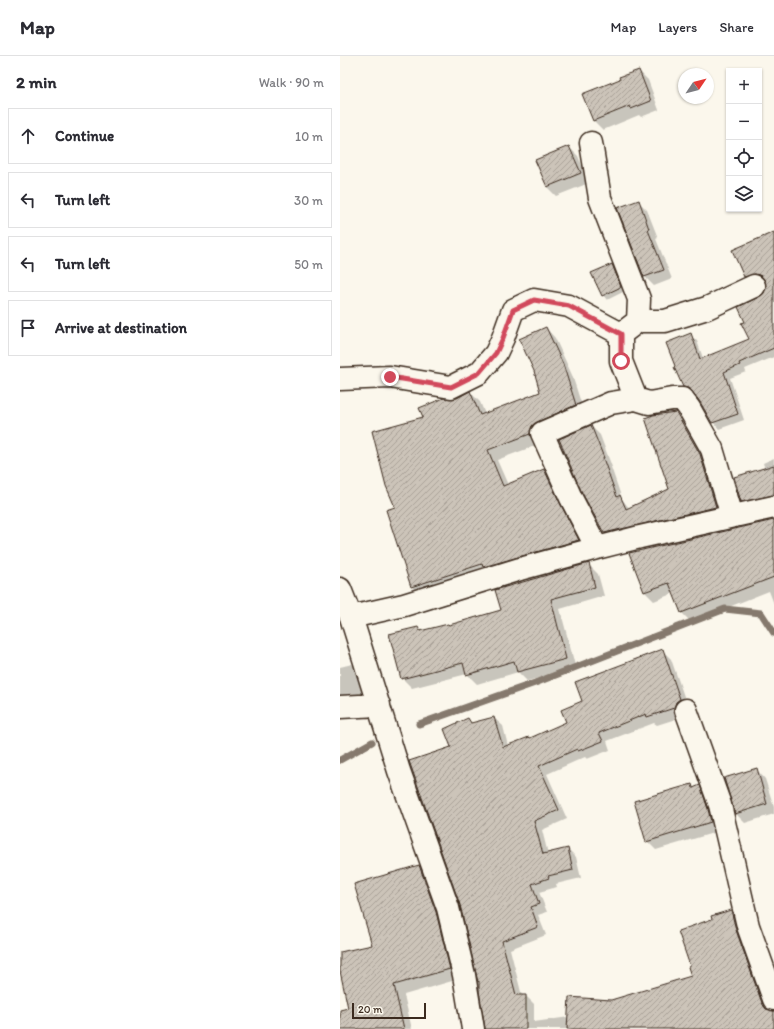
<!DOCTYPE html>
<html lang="en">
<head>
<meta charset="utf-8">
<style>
	:root { --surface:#fff; --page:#f2f2f3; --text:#2b2b33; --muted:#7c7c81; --line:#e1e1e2 }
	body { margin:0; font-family:Itim,sans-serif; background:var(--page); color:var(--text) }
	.controls { position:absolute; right:12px; top:12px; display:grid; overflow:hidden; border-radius:0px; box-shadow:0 1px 3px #0004 }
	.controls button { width:36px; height:36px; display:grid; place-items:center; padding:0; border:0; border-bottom:1px solid var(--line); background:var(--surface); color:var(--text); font:20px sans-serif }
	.compass { position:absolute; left:338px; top:12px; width:36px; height:36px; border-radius:50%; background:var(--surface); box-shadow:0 1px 3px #0004; rotate:55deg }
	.scale { position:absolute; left:12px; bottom:10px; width:74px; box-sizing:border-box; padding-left:4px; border:2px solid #3b2a1e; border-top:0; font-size:11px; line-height:14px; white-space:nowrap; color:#3b2a1e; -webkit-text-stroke:3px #fbf7ec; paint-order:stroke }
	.stop { position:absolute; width:12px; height:12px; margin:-9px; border:3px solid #d1495b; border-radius:50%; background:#fff }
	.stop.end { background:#d1495b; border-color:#fff; box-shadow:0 1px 4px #0008 }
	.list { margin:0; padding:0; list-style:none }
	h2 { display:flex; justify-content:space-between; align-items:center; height:52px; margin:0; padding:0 16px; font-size:17px }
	h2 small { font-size:13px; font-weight:400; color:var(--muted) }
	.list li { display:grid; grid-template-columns:26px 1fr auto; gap:12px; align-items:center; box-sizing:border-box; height:56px; margin:0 8px 8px; padding:0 8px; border:1px solid var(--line); border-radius:0px }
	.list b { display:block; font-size:15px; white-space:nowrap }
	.list em { font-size:13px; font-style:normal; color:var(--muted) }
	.icon { flex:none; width:22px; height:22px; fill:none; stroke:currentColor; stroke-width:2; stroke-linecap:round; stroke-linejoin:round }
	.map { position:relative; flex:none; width:434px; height:973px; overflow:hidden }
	header { display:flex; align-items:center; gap:24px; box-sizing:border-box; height:56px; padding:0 20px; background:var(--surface); border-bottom:1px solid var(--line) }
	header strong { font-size:19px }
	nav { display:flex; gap:22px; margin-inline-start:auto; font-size:14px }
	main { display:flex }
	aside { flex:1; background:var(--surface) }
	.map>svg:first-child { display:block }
	.shadow { fill:#0003 }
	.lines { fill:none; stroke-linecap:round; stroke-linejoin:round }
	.stream { stroke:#85796d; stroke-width:7 }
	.building { fill:url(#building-hatch); stroke:#3b2a1e }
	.minor-casing { stroke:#3b2a1e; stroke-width:25 }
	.minor { stroke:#fbf7ec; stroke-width:22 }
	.route { stroke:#d1495b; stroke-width:5 }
</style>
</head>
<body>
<header>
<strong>Map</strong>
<nav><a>Map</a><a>Layers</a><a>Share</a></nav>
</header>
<main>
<aside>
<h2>2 min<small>Walk · 90 m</small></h2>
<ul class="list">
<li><svg class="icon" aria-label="ahead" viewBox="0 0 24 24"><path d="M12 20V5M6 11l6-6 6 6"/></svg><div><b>Continue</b></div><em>10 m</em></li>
<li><svg class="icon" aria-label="left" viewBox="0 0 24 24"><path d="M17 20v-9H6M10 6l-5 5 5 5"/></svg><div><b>Turn left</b></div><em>30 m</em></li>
<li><svg class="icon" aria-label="left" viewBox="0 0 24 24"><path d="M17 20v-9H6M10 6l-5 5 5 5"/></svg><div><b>Turn left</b></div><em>50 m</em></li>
<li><svg class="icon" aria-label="arrive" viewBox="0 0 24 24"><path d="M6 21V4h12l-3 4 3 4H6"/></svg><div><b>Arrive at destination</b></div></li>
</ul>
</aside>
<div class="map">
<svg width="434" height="973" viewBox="0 0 434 973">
	<defs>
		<pattern id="building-hatch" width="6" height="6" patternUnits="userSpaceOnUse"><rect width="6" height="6" fill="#ccc4b9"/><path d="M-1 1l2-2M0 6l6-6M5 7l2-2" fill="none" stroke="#a79f96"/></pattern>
	</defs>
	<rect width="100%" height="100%" fill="#fbf7ec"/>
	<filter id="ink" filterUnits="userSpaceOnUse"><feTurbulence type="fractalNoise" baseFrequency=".025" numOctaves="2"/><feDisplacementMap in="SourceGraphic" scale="8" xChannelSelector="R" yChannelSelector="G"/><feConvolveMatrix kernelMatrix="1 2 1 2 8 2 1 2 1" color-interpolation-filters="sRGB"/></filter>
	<g filter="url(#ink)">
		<path class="shadow" d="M299,15L308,24L319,54L301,61L299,59L263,74L254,65L281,24Z
			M229,91L238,100L249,127L216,140L207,131Z
			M298,145L307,154L318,182L316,183L332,223L314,230L305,221L279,152Z
			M434,181V301L405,313L406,316L390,322L404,364L379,373L373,366L355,338L351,337L344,330L350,279L357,285L363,302L410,284L406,266L425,238L427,232L426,225L422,224L411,227L405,220Z
			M272,209L276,213L285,235L267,244L263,239Z
			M206,272L215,282L232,319L245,359L200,388L157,404L168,429L204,414L214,424L248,494L82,541L72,531L47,454L56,451L84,362L130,336L140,346L145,358L201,336Z
			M336,357L344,365L369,408L384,460L273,486L264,477L251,370L260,379L272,411H271L282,443L289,452L330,434Z
			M434,402V449L411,454L402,445L425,413L423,407Z
			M434,465V548L429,535L351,566L342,557L334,537L314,545L305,536Z
			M248,508L258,518L264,540L220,553L236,613L187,625L178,616L137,628L127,618L72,632L62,622L78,572L82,575L110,570L162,554Z
			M322,594L331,603L348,652L342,661L317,669L314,667L267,685L270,694L247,703L245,701L207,718L227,763L202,774L208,798L228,793L236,801L241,822L216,828L217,831L199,836L207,856L198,859L206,879L170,893L182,940H186L194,948V966L229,961L271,945L353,921L373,864L391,855L400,864L404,883L430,956H434V973H146L140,927L139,925L113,692L128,663L133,668L154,662L163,670L168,690L191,683L227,666L244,645Z
			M12,608L19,616L26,638L0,648V611Z
			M416,713L425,723L434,751V758L405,767L396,758L385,723Z
			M351,729L355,732L359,731L369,740L380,775L316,794L307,785Z
			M79,810L89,820L119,923L64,939L72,973H0V955L10,952L0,910V897L33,890Z"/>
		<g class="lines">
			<path class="stream" d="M79,668L195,627L385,553L421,557L434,577
				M0,704L32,686"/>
		</g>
		<path class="building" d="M299,14L311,45L291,53L290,50L253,65L242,38L280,23L279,21Z
			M229,90L241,117L207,131L195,104Z
			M299,144L309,173L308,174L324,214L304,221L277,152Z
			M434,176V292L399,307L400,309L384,316L398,358L372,367L360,346L352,335L348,332L343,331L334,311L335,310L326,287L351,277L360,303L409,283L401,267L405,266L398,251L419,241L424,237L426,231L425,225L421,220L415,218L404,221L392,194Z
			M272,208L281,231L262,240L251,217Z
			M206,271L223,308L236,349L197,366L192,370L190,378L148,394L163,430L204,413L220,447L239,484L143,511L142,508L71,531L46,454L55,451L46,430L32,375L83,361L79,352L104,342H117L130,335L140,359L200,336L194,315L179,283Z
			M336,356L360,398L376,451L264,477L242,437L219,383L251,369L264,402H263L277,441L280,439L286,453L329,433L305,362L313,359Z
			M434,409V439L401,446L394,421Z
			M434,464V521L341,557L329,527L304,536L289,497Z
			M249,507L255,531L211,543L226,603L177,616L174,605L126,619L123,607L61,623L49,578L78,571L80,575L108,568L109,569L161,554L155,534Z
			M323,593L340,643L336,646L334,652L307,661L306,658L259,677L263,685L238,695L237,693L199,710L219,754L194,765L203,798L228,792L233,814L208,820L209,822L192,828L199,848L191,851L198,871L162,885L176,939H186V973H145L139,935V925L138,926L120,849L69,705L111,691L104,673L128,662L131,667L154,661L163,691L189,681L190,682L226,666L221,654L242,645L235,626Z
			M417,712L427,748L395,758L384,722Z
			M352,728L353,732L360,729L368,753L371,766L306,786L294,745Z
			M79,809L96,856L110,913L54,929L64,973H0V954L8,952L0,915V896L32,889L14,828Z
			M391,854L396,874L422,947L426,953L434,955V973H227L229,941L271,944L351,920L348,911L350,910L338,875L372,863L371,860Z"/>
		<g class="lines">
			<g class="minor-casing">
				<path id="minor" d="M298,265H325L367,252L414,230
					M0,323L50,321L111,331L139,317L156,297L163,282L173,254L194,244L229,250L281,278L298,265L299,243L260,142L251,87
					M296,343L309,347L332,343H342L349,352L372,393L392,460
					M257,492L231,442L202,377L271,347L296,343L281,305V278
					M0,533L11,561L59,715L108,852L124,919L133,973
					M11,561L64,549L180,513L257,492L300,481L434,451
					M0,651L39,649
					M346,654L380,749L408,870L434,943"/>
			</g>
			<use href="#minor" class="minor"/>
		</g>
	</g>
	<g class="lines" filter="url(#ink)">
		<path class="route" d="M50,321L111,331L139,317L156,297L163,282L173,254L194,244L229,250L281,278V305"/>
	</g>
</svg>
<div class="controls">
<button>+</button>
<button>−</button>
<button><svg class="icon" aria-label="locate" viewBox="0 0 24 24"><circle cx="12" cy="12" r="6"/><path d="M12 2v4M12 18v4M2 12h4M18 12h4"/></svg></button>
<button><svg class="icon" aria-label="layers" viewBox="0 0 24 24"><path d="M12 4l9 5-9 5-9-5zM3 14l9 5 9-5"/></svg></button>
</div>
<svg class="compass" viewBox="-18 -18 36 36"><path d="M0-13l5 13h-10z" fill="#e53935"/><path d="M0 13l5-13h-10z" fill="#7c7c81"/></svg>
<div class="scale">20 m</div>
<div class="stop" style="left:281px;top:305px"></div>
<div class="stop end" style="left:50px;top:321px"></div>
</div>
</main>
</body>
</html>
